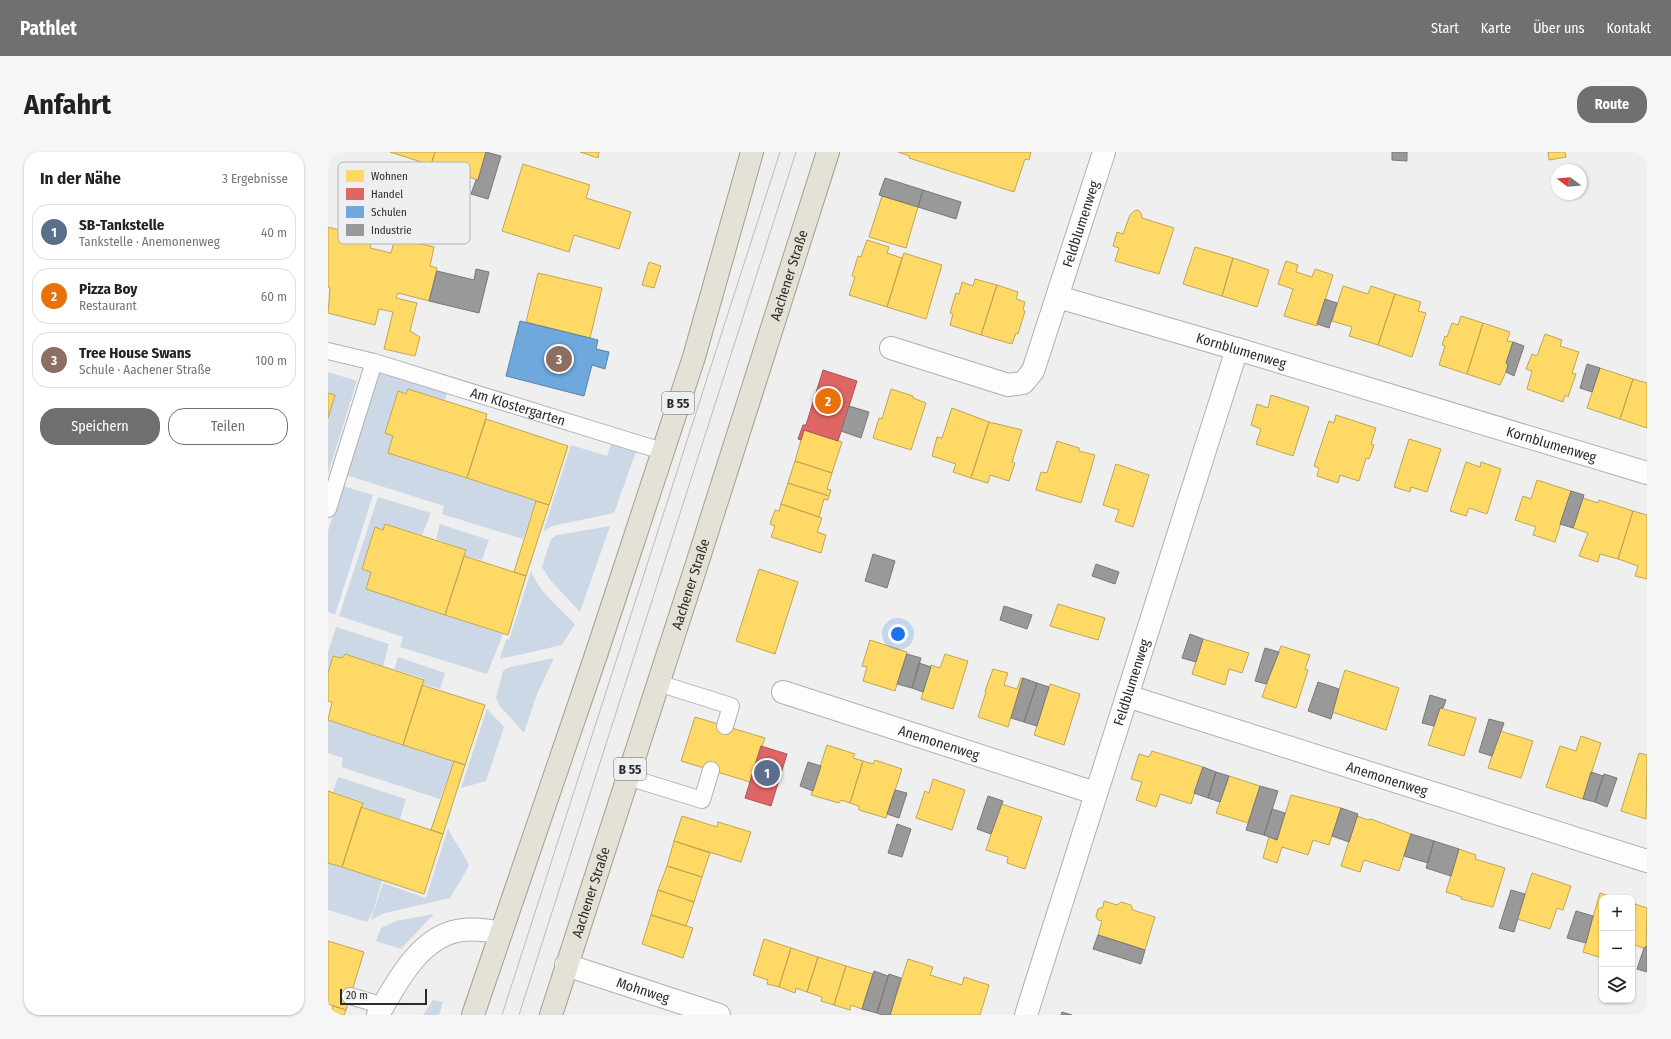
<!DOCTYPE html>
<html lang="de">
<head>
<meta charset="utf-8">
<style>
	:root { --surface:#fff; --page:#f6f6f6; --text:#222; --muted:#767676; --line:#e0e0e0; --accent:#707070 }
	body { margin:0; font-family:"Fira Sans Condensed",sans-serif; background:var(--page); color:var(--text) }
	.controls { position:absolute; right:12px; bottom:12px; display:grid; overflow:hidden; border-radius:8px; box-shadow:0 1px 3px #0004 }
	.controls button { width:36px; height:36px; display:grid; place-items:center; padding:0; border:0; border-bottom:1px solid var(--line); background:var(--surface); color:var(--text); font:20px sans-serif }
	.compass { position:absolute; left:1223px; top:12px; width:36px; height:36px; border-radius:50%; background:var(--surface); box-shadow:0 1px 3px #0004; rotate:286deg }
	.scale { position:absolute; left:12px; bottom:10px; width:87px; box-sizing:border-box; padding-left:4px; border:2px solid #2b2c2c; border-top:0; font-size:11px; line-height:14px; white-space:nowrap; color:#2b2c2c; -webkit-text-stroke:3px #eeeff0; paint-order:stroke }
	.you { position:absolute; left:570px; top:482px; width:14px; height:14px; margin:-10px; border:3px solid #fff; border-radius:50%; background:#1a73e8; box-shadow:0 0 0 6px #1a73e833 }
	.badge { display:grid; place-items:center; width:26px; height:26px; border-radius:50%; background:var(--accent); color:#fff; font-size:13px; font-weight:700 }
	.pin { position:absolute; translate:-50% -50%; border:2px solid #fff; box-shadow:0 1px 4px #0006 }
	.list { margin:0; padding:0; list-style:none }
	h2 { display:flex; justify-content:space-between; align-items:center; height:52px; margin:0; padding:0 16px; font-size:17px }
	h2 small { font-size:13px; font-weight:400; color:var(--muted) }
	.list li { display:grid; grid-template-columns:26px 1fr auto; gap:12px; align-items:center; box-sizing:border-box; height:56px; margin:0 8px 8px; padding:0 8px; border:1px solid var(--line); border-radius:16px }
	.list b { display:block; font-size:15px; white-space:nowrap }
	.list p { margin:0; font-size:13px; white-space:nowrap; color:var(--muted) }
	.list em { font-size:13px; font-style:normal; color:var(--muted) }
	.actions { display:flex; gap:8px; padding:12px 16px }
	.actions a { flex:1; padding:9px 0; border:1px solid var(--accent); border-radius:16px; text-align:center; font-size:14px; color:var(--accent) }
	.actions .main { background:var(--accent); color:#fff }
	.icon { flex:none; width:22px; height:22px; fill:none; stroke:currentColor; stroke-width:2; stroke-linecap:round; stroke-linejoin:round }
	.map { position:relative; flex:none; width:1319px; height:863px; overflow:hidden; border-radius:16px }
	header { display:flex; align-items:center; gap:24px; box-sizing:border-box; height:56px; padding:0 20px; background:var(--accent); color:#fff }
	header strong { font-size:19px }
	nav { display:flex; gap:22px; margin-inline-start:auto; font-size:14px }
	.intro { display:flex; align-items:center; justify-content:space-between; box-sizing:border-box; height:96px; padding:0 24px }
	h1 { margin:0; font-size:28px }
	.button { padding:10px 18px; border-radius:16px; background:var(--accent); color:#fff; font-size:14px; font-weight:700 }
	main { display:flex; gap:24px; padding:0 24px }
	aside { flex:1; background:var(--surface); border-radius:16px; box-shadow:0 1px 3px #0004 }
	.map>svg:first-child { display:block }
	.green { fill:#ccd8e5 }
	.homes { fill:#ffd966; stroke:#bfa555 }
	.shops { fill:#e06666; stroke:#a55 }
	.schools { fill:#6fa8dc; stroke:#5b83a7 }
	.industry { fill:#999; stroke:#787878 }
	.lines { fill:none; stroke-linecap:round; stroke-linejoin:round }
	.service-casing { stroke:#b0b0b0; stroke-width:18 }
	.minor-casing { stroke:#b0b0b0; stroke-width:24 }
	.primary-casing { stroke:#a49e8c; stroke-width:24 }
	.service { stroke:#fdfdfd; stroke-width:16 }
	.minor { stroke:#fdfdfd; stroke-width:22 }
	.primary { stroke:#e4e1d6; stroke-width:22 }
	.tram { stroke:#bbbcbc; stroke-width:1 }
	.labels { text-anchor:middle; stroke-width:4; stroke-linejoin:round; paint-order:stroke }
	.shield { fill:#eeeff0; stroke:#666667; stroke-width:1 }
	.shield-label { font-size:13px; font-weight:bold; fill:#2b2c2c }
	.street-label { font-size:14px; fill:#2b2c2c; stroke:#eeeff0 }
	.key { fill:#eeeff0; stroke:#b4b4b5; stroke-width:1 }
	.key-label { font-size:11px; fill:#2b2c2c }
</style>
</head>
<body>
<header>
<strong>Pathlet</strong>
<nav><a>Start</a><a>Karte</a><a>Über uns</a><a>Kontakt</a></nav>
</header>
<div class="intro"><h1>Anfahrt</h1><a class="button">Route</a></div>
<main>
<aside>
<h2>In der Nähe<small>3 Ergebnisse</small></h2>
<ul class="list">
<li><span class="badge" style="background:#5c6f8a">1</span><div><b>SB-Tankstelle</b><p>Tankstelle · Anemonenweg</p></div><em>40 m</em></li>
<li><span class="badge" style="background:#e8710a">2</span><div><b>Pizza Boy</b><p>Restaurant</p></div><em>60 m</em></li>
<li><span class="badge" style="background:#8d6e63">3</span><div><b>Tree House Swans</b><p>Schule · Aachener Straße</p></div><em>100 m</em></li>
</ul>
<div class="actions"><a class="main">Speichern</a><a>Teilen</a></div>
</aside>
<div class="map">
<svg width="1319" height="863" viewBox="0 0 1319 863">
	<rect width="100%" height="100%" fill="#efefef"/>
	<path class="green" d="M51,217L120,239L117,248L80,237L78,242L70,239L57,281L65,284L60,301L208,349L195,387L114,362L116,354L18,323Z
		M0,220L29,229L0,322V266L7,243L0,241Z
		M283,292L308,300L286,361L224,374L215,380L243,293L279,304Z
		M15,334L45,343L7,463L0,460V379Z
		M50,345L103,361L94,383L57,372L55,378L47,375L43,420L38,437L175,482L159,522L72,495L75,485L11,464Z
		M112,372L161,388L154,408L136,404L137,398L108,387Z
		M282,374L252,460L223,429L214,415L223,387L229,383Z
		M203,419C210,439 232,456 247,472L234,493L172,507L178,487L181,488Z
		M8,475L61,492L55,514L17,502L14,506L5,504L0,521V500Z
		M70,505L117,521L112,537L95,532L97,527L66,517Z
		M226,506L209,542L196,581L171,553L168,546L175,519L182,515Z
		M159,557L176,575L158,629L133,636Z
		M0,568L126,609L112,647L13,615L15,606L0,601Z
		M10,625L78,647L72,667L35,655V650L5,640Z
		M120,676C126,690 136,700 141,714L122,746L57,761L43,768L55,731L98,746Z
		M0,711L54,728L45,760L39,770L0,758Z
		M106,762L73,797L48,789L53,776L68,769Z
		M105,848L115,850L111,863H95Z"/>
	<path class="homes" d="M62,0H107L103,13Z
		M107,0H158L150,28L103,13Z
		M252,0H271L270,6Z
		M570,0H703L701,8L697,7L686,40L581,6L582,4Z
		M1220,0H1237L1238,5L1221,8Z
		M195,12L262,33L258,46L303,60L291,97L246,83L241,100L174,79Z
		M554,44L590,55L578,96L541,85Z
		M810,58L813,61L814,66L846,76L831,122L787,109L791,96L785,94L789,80L795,82L802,63L806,59Z
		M0,75L43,86L44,80L46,81L42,96L63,101L67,86L106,95L102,114L109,116L101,149L70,141L68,146L89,151L82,179L92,185L87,204L56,197L65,160L51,157L47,173L0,161L2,136L0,135Z
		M539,88L561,95L559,101L574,106L559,155L521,143L527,125L524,124L530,104L533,105Z
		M867,95L905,106L894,144L855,132Z
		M576,101L614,113L598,167L559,155Z
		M905,106L941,118L929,155L894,144Z
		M958,109L970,113L968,120L984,125L987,117L1005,123L989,174L956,164L965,137L950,132Z
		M321,110L333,114L326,136L314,133Z
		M210,121L274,136L262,186L198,170Z
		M647,127L669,133L653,183L622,173L625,162L622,161L628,141L631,142L634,130L645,134Z
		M669,133L690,140L688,147L697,150L695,158L697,159L690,182L688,181L684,192L653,183Z
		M1015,134L1040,142L1043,134L1067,142L1050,193L1021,184L1024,175L1004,169Z
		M1067,142L1093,150L1090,159L1098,161L1084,205L1050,193Z
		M1133,164L1155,171L1139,222L1111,213L1117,194L1114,193L1117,184L1119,185L1124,171L1130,173Z
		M1155,171L1182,180L1179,189L1185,190L1178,211L1180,213L1178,220L1172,233L1139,222Z
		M1217,182L1234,188L1232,194L1251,200L1244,221L1248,222L1240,245L1237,243L1235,250L1199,237L1204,219L1198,217L1204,202L1209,204Z
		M1272,216L1305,227L1292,267L1259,256Z
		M1305,227L1319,231V276L1292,267Z
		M80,237L159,262L139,326L60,301L65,284L57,281L70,239L78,242Z
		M563,237L585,244V246L598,251L583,298L545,286L551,266L554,267Z
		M0,241L7,243L0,266Z
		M943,243L981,255L965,304L928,292L933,277L923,273L929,252L940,256Z
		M624,256L661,270L643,326L625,320L628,312L604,304L609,285L614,286Z
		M1008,263L1048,276L1043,292L1046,293L1041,307L1038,306L1031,329L1012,323L1010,331L989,324L991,316L986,314L1001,269L1006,271Z
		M158,267L240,294L221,353L139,326Z
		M661,270L694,278L684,310L687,311L681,329L662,323L660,331L643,326Z
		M476,278L514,290L504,321L467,309Z
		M1081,287L1113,297L1099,340L1083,335L1082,340L1066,335Z
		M729,289L751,296V299L767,303L753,351L708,338L713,320L719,321Z
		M467,309L504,321L499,337L503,338L501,344L460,331Z
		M1138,310L1152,315L1153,310L1173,317L1159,362L1141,356L1138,364L1122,359Z
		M788,312L821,323L805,375L787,369L791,358L775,353Z
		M1209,328L1243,339L1227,390L1205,383L1208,375L1187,368L1195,344L1203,347Z
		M460,331L501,344L500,348L496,347L491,365L453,352Z
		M1255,346L1270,351L1271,348L1305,359L1290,407L1272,402L1270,410L1251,404L1260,381L1245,376Z
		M208,349L221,353L198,424L186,420Z
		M453,352L494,366L489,380L498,383L493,401L443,385L447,374L442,372L447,358L451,359Z
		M1305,359L1319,363V427L1307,424L1310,414L1290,407Z
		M57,372L138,398L117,463L38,437L43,420L34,417L47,375L55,378Z
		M136,404L198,424L180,483L117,463Z
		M431,417L470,430L447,502L408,489Z
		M730,452L777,466L770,488L722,474Z
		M875,487L921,501L914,521L901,517L897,533L864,522Z
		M542,488L579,500L567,539L535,529L539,515L534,514Z
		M953,494L982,503L977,517L980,518L968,556L934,545Z
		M17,502L96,528L75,593L0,568L4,550L0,549V521L5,504L14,506Z
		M617,502L640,509L625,557L593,547L603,513L612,516Z
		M665,517L680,521L676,533L689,537L693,526H695L680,575L650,565L658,540L657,539Z
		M1017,518L1071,536L1058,578L1004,560Z
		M722,532L752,542L736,593L706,583Z
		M94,533L157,553L137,613L75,593Z
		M1112,556L1148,566L1136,604L1100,593Z
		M367,565L437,586L434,594H433L422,630L353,609Z
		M1172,579L1205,589L1193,626L1160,616Z
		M1253,584L1273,591L1255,647L1218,635L1232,594L1248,599Z
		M499,593L527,602L525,606L535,609L522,651L513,648L511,651L483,643Z
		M824,599L875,615L863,652L832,642L828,655L808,648L814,630L803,627L811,602L821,605Z
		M1311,601L1319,603L1318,667L1293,659Z
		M547,608L574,617L558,666L531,658V654L522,651L535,609L545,612Z
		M126,609L137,613L115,682L103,678Z
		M901,624L932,634L920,671L888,661Z
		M605,627L637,638L624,678L588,666L597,639L601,641Z
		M0,639L35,651L14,715L0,711Z
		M963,643L1013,656L1001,693L985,688L980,703L954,695L949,711L935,706L941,685L949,688Z
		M673,652L714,665L697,717L679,711L680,705L658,698Z
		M33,655L115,682L96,742L14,715Z
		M354,664L389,675L390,670L423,680L413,710L346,689Z
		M1029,664L1040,668L1043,667L1083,682L1071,719L1036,708L1032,720L1013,714Z
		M346,689L382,701L374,725L339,714Z
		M1131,697L1148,703L1147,707L1177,716L1165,755L1133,747L1134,745L1118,740Z
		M339,714L374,725L366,750L330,738Z
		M1204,721L1243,734L1235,758L1229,756L1222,777L1189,767Z
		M330,738L366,750L358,774L323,763Z
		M1272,741L1287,746H1274V806L1255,800Z
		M776,749L789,753L793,750L803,753L805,758L827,765L817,798L770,783L774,769L770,768L768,764L770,757L775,755Z
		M1304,751L1319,756L1318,797L1304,792Z
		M323,763L365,776L355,806L314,792Z
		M436,787L463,796L451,835L439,832L440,828L425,823Z
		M0,789L36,800L18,858L0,852Z
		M463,796L490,805L479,840L468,836L467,841L451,835Z
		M490,805L518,814L506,853L493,849L494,845L479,840Z
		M580,807L605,815L602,823L634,833L636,825L661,833L652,863H562Z
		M518,814L545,822L534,857L523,853L522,858L506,853Z
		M5,854L18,858L16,863H2Z"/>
	<path class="shops" d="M495,218L529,229L510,289L476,278L473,288L470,287L475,273H478Z
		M433,594L459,602L443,654L417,646Z"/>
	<path class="schools" d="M192,169L270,188L268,197L281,200L277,217L264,213L256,244L178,224Z"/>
	<path class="industry" d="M158,0L173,4L160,47L143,42L148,28H150Z
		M1064,0H1079V9L1064,8Z
		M557,26L595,38L590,55L551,43Z
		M595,38L633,50L628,67L590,55Z
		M148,117L161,120L151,161L101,149L109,119L146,128Z
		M997,147L1009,151L1001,176L989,172Z
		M1185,190L1196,194L1186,224L1178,220L1180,213L1178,211Z
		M1259,212L1272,216L1264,240L1252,236Z
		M521,254L541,260L533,286L513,279Z
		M1243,339L1256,343L1245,376L1232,372Z
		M545,402L567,409L559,436L537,429Z
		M768,412L791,420L787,432L764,424Z
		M676,454L704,463L699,477L672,468Z
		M862,482L875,487L868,510L854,506Z
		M937,496L951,500L938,532L927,529Z
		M579,502L593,506L584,536L569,532Z
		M591,511L603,515L595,540L584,536Z
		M695,526L709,531L696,570L683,566Z
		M990,530L1011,537L1003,567L980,559Z
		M709,531L721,535L709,574L696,570Z
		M1102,543L1118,548L1115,556H1112L1106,574L1094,571Z
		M1161,567L1176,571L1164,604L1151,600Z
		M480,610L493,614L485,639L472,634Z
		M875,615L888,620L880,646L866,641Z
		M888,620L901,624L892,650L880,646Z
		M1263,620L1275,624L1267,650L1255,647Z
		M1276,622L1289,626L1279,655L1267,650Z
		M932,634L950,639L936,683L918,678Z
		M567,638L579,641L571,666L559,662Z
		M660,644L675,649L663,682L649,677Z
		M1013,656L1030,662L1021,690L1004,684Z
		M944,657L957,661L949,688L936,683Z
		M569,672L583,677L574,705L560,701Z
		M1083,682L1106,689L1100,711L1076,704Z
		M1106,689L1131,697L1123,724L1098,716Z
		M1183,738L1197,742L1186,780L1171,776Z
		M1248,759L1265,764L1258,791L1239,786Z
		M770,783L817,798L813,812L765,797Z
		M1319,794V820L1309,817L1316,796Z
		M546,819L560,824L549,861L534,857Z
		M561,822L573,826L562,863H554L549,861Z
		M734,860L744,863H733Z"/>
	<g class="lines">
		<g class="service-casing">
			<g id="service">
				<path id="s1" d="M0,199L46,210L334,299"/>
				<path d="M0,357L46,210"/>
				<path d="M330,531L403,554L397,574"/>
				<path d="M300,625L374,648L383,618"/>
				<path d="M22,844L56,854"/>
			</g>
		</g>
		<g class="minor-casing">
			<g id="minor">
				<path id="s2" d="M730,145L909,197L1319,321"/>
				<path id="s3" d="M563,196L680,233L695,231L705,219L776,0"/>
				<path id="s4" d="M455,540L767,641"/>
				<path id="s5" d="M799,544L1319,709"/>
				<path id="s6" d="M238,813L391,863"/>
				<path d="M50,863C68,831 93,782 135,778C146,776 160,779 172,780"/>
				<path id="s7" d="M698,863L909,197"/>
			</g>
		</g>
		<g class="primary-casing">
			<g id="primary">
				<path d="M145,863L269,500L366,205L424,0"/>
				<path id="s8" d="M223,863L366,421L500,0"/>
			</g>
		</g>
		<use href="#service" class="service"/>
		<use href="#minor" class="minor"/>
		<use href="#primary" class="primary"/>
		<path class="tram" d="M174,863L452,0
			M191,863L468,0"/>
	</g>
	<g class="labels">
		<g class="shield">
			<rect x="334" y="240" width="32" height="22" rx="3"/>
			<rect x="286" y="606" width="32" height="22" rx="3"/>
		</g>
		<g class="shield-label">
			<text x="350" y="256">B 55</text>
			<text x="302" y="622">B 55</text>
		</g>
		<g class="street-label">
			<text dy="5" stroke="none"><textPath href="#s3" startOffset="308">Feldblumenweg</textPath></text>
			<text dy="5" stroke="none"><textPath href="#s8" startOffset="777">Aachener Straße</textPath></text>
			<text dy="5" stroke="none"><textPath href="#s2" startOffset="191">Kornblumenweg</textPath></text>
			<text dy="5" stroke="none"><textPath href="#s1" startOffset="198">Am Klostergarten</textPath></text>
			<text dy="5" stroke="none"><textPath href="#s2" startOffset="515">Kornblumenweg</textPath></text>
			<text dy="5" stroke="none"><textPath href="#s8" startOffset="453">Aachener Straße</textPath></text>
			<text dy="5" stroke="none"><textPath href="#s7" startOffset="349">Feldblumenweg</textPath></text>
			<text dy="5" stroke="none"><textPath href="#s4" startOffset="164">Anemonenweg</textPath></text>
			<text dy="5" stroke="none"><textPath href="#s5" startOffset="273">Anemonenweg</textPath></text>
			<text dy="5" stroke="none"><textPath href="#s8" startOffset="129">Aachener Straße</textPath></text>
			<text dy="5" stroke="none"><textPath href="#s6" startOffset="81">Mohnweg</textPath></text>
		</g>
	</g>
	<rect x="10" y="10" width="132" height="82" rx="6" class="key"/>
	<rect x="18" y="18" width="18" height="12" fill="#ffd966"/>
	<rect x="18" y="36" width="18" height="12" fill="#e06666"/>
	<rect x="18" y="54" width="18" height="12" fill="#6fa8dc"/>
	<rect x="18" y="72" width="18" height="12" fill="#999"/>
	<g class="key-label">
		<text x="43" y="28">Wohnen</text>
		<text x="43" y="46">Handel</text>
		<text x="43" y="64">Schulen</text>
		<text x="43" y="82">Industrie</text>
	</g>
</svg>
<div class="controls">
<button>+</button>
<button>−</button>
<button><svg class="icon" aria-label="layers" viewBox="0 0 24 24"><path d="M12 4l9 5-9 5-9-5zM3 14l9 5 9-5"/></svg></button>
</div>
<svg class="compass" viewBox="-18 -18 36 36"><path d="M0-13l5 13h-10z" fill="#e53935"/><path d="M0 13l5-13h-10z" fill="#767676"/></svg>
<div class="scale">20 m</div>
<div class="you"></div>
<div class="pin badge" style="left:439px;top:621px;background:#5c6f8a">1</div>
<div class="pin badge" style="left:500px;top:249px;background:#e8710a">2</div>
<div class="pin badge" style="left:231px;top:207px;background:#8d6e63">3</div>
</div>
</main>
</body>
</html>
